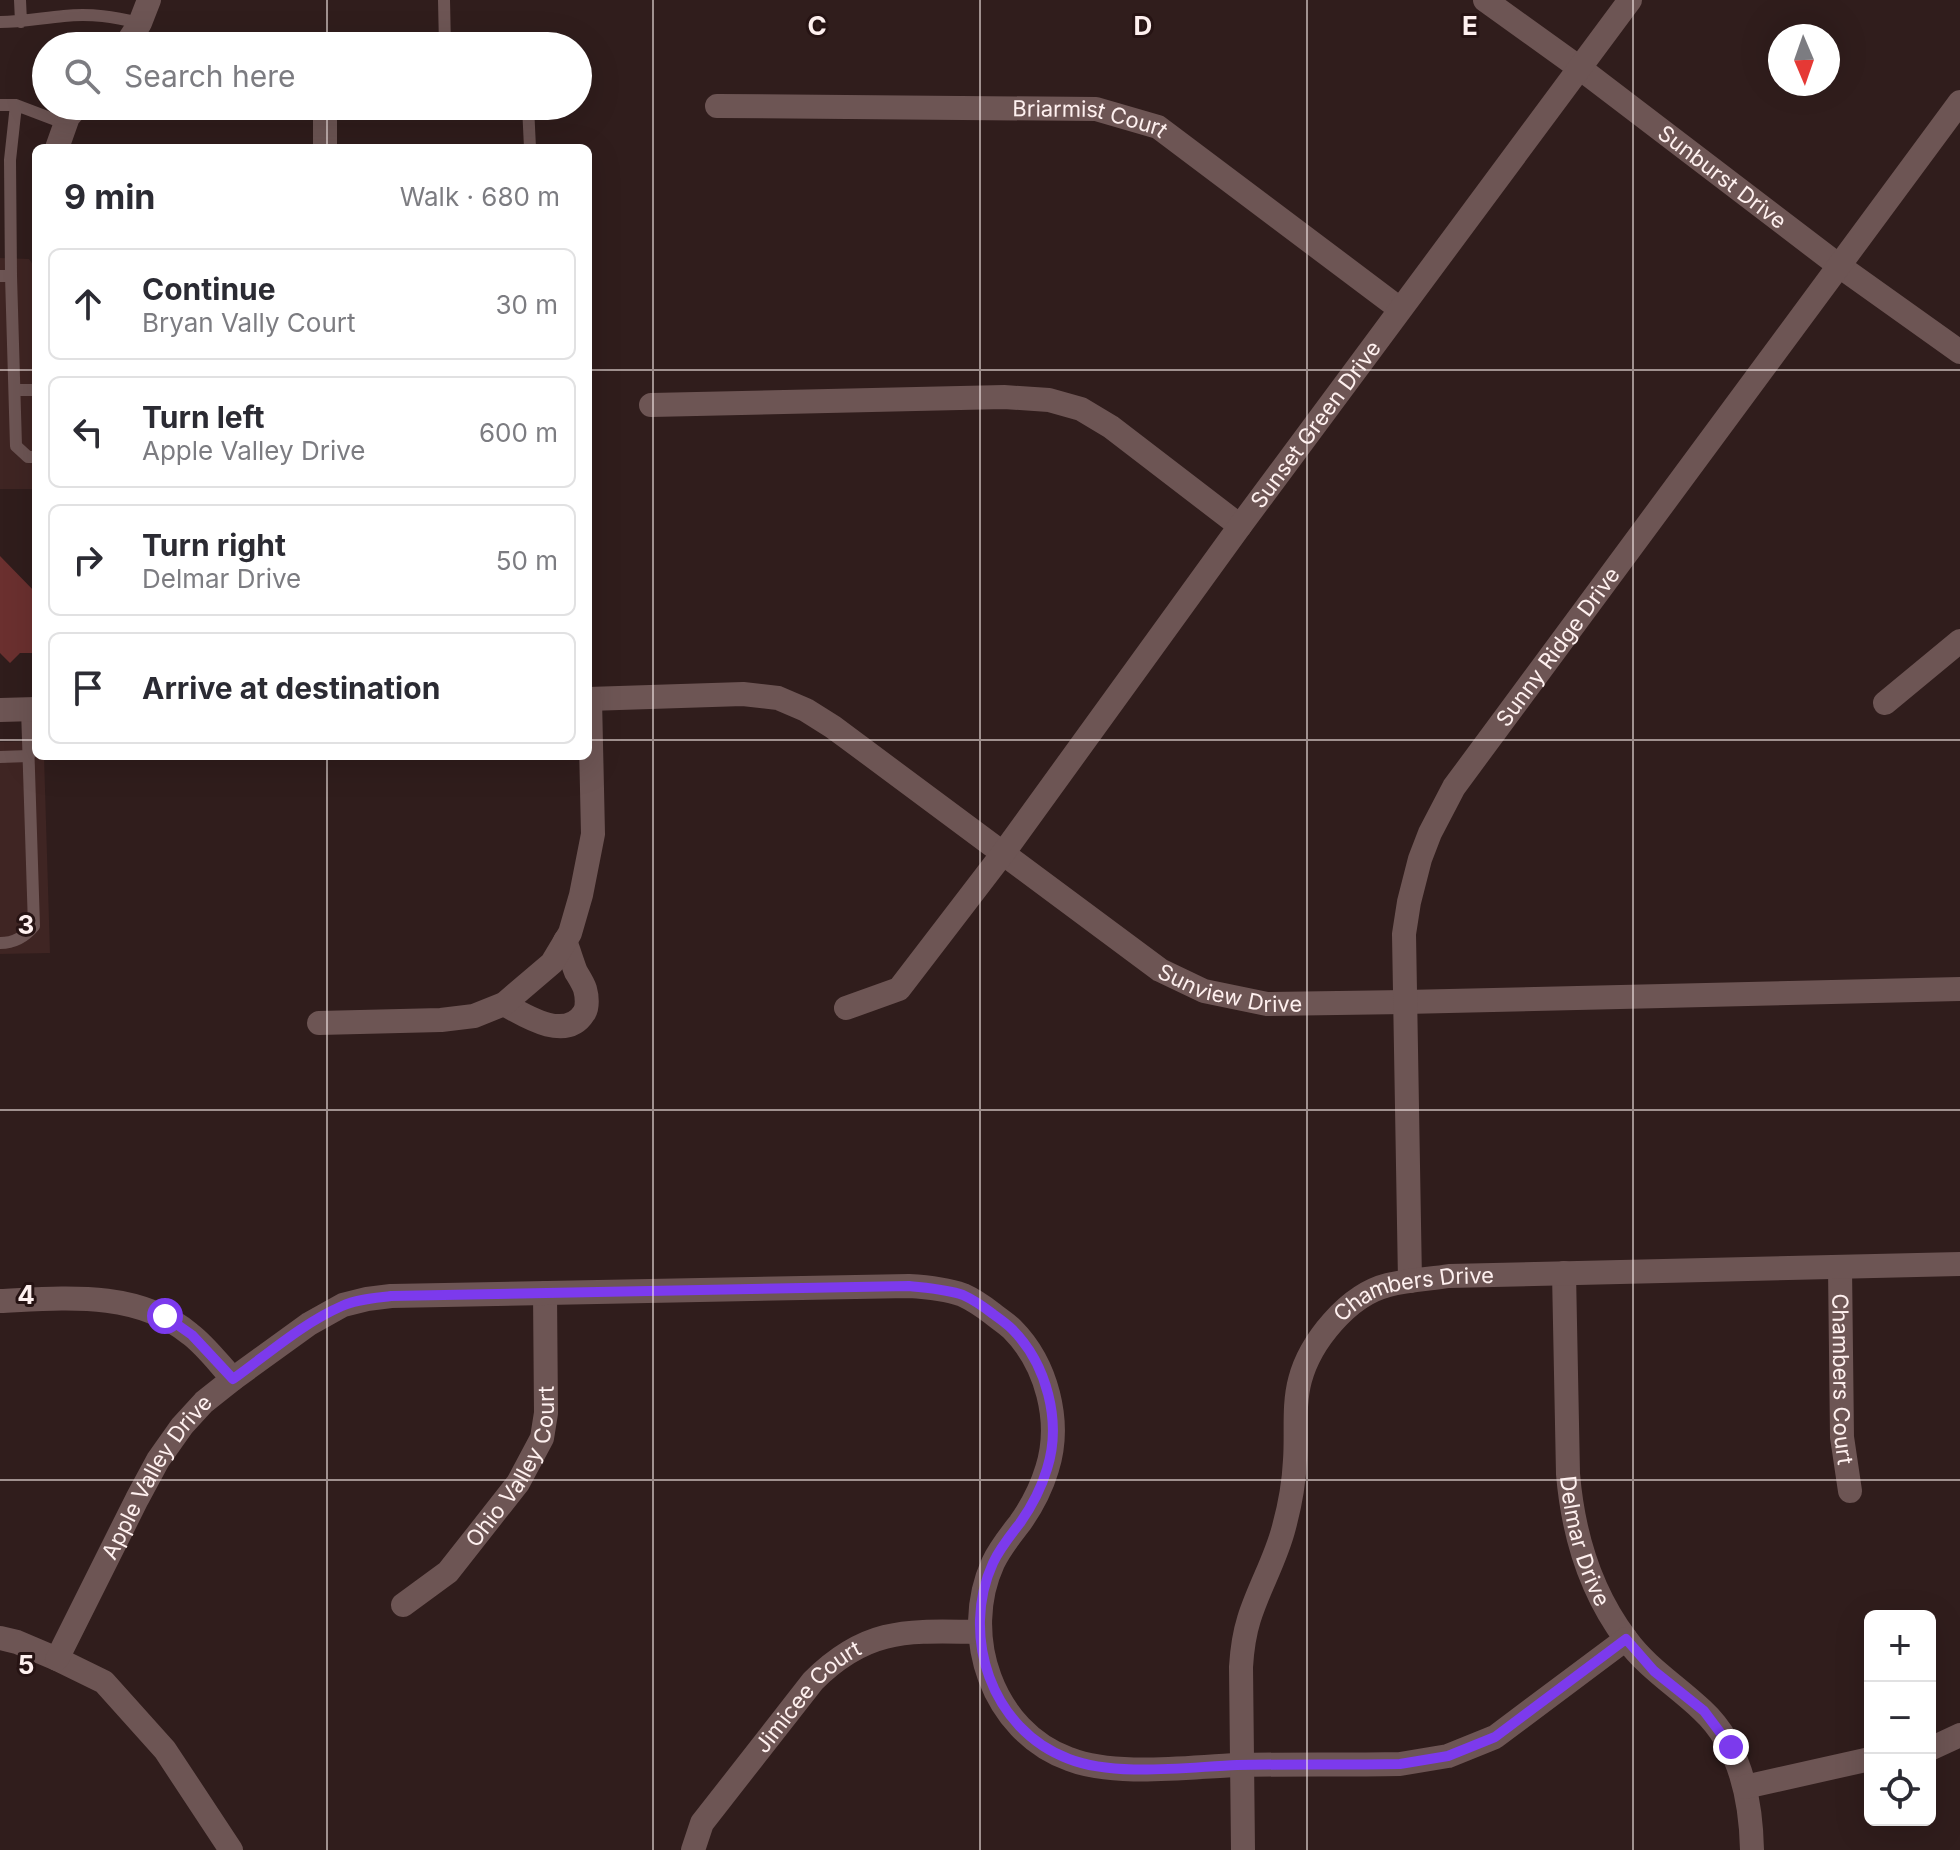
<!DOCTYPE html>
<html lang="en">
<head>
<meta charset="utf-8">
<style>
	:root { --surface:#fff; --page:#f7f7f7; --text:#2b2b33; --muted:#7c7c81; --line:#e1e1e2 }
	body { margin:0; font-family:Inter,sans-serif; background:var(--page); color:var(--text) }
	.controls { position:absolute; right:24px; bottom:24px; display:grid; overflow:hidden; border-radius:12px; box-shadow:0 8px 32px #0002 }
	.controls button { width:72px; height:72px; display:grid; place-items:center; padding:0; border:0; border-bottom:2px solid var(--line); background:var(--surface); color:var(--text); font:40px sans-serif }
	.compass { position:absolute; left:1768px; top:24px; width:72px; height:72px; border-radius:50%; background:var(--surface); box-shadow:0 8px 32px #0002; rotate:178deg }
	.stop { position:absolute; width:24px; height:24px; margin:-18px; border:6px solid #7c3aed; border-radius:50%; background:#fff }
	.stop.end { background:#7c3aed; border-color:#fff; box-shadow:0 2px 8px #0008 }
	.list { margin:0; padding:0; list-style:none }
	h2 { display:flex; justify-content:space-between; align-items:center; height:104px; margin:0; padding:0 32px; font-size:34px }
	h2 small { font-size:26px; font-weight:400; color:var(--muted) }
	.list li { display:grid; grid-template-columns:52px 1fr auto; gap:24px; align-items:center; box-sizing:border-box; height:112px; margin:0 16px 16px; padding:0 16px; border:2px solid var(--line); border-radius:12px }
	.list b { display:block; font-size:30px; white-space:nowrap }
	.list p { margin:0; font-size:26px; white-space:nowrap; color:var(--muted) }
	.list em { font-size:26px; font-style:normal; color:var(--muted) }
	.icon { flex:none; width:44px; height:44px; fill:none; stroke:currentColor; stroke-width:2; stroke-linecap:round; stroke-linejoin:round }
	.map { position:relative; flex:none; width:1960px; height:1850px; overflow:hidden }
	.search { position:absolute; background:var(--surface); box-shadow:0 8px 32px #0002; left:32px; top:32px; width:560px; height:88px; display:flex; align-items:center; gap:20px; box-sizing:border-box; padding:0 28px; border-radius:44px; color:var(--muted); font-size:30px }
	.panel { position:absolute; background:var(--surface); box-shadow:0 8px 32px #0002; left:32px; top:144px; width:560px; height:616px; border-radius:12px }
	.map>svg:first-child { display:block }
	.built { fill:#3f2523 }
	.building { fill:#6b302f }
	.lines { fill:none; stroke-linecap:round; stroke-linejoin:round }
	.service { stroke:#6d5554; stroke-width:12 }
	.minor { stroke:#6d5554; stroke-width:24 }
	.route { stroke:#7c3aed; stroke-width:10 }
	.grid { fill:none; stroke:#fef0ef; stroke-width:2; stroke-opacity:0.55 }
	.labels { text-anchor:middle; stroke-width:6; stroke-linejoin:round; paint-order:stroke }
	.street-label { font-size:22px; fill:#fef0ef; stroke:#261313 }
	.grid-label { font-size:26px; text-anchor:middle; font-weight:bold; fill:#fef0ef; stroke:#261313; stroke-width:6; stroke-linejoin:round; paint-order:stroke }
</style>
</head>
<body>
<div class="map">
<svg width="1960" height="1850" viewBox="0 0 1960 1850">
	<rect width="100%" height="100%" fill="#301d1c"/>
	<path class="built" d="M0,258L29,259L36,269V489H0Z
		M36,741V756H44L50,953L0,954V742Z"/>
	<path class="building" d="M0,556L36,593V653H20L10,663L0,653Z"/>
	<g class="lines">
		<path class="service" d="M20,0L21,22
			M444,0L445,46
			M0,22C22,22 42,18 64,16C92,13 114,17 140,23
			M0,105H16L66,124
			M528,106L530,148
			M0,276H11L16,446L28,457H36
			M11,276L10,160L16,105
			M15,390H36
			M0,757L29,756
			M0,943C15,943 25,937 34,926L27,709"/>
		<g class="minor">
			<path id="s1" d="M1485,0L1581,69L1838,265L1960,352"/>
			<path d="M125,46L140,23L149,0"/>
			<path id="s2" d="M717,106L1096,109L1158,127L1400,309"/>
			<path d="M325,109V148"/>
			<path d="M57,148L68,117L78,106"/>
			<path d="M651,405L1004,397L1049,400L1081,409L1111,427L1240,526"/>
			<path id="s3" d="M588,699L743,694L778,698L806,710L833,727L1160,970L1204,991L1267,1004L1405,1002L1960,989"/>
			<path d="M1885,703L1960,641"/>
			<path d="M0,710L36,709"/>
			<path d="M504,1004C525,1016 566,1042 584,1013C588,1007 587,996 585,989C583,983 579,977 576,972C572,962 569,951 565,941"/>
			<path id="s4" d="M846,1008L899,989L1004,852L1240,526L1630,0"/>
			<path d="M319,1023L441,1020L474,1016L504,1004L552,963L570,933L581,895L593,834L590,699"/>
			<path id="s5" d="M1840,1267L1842,1437L1850,1491"/>
			<path id="s6" d="M1564,1273L1568,1474C1573,1533 1590,1591 1626,1639C1647,1668 1677,1686 1702,1710C1740,1745 1751,1800 1752,1850"/>
			<path id="s7" d="M1410,1281L1404,934L1409,902L1420,859L1430,833L1454,787L1960,102"/>
			<path d="M0,1301C64,1298 137,1290 190,1334C206,1346 219,1364 233,1379"/>
			<path id="s8" d="M403,1605L448,1572L518,1483L542,1438L546,1413L545,1293"/>
			<path d="M0,1638L17,1642L57,1659L104,1682L165,1750L231,1850"/>
			<path id="s9" d="M57,1659L137,1499L158,1460L182,1426L204,1402L233,1379L309,1324L343,1305L367,1299L391,1296L909,1286C927,1287 946,1289 963,1295C974,1300 984,1307 993,1314C999,1319 1007,1324 1012,1329C1047,1364 1062,1422 1047,1469C1041,1489 1032,1506 1020,1523C1010,1536 1000,1548 993,1563C960,1635 992,1731 1069,1759C1115,1777 1187,1767 1237,1765C1291,1764 1345,1765 1400,1764L1448,1756L1495,1737L1626,1639"/>
			<path d="M1930,1749L1960,1735"/>
			<path d="M1745,1787L1870,1759"/>
			<path id="s10" d="M693,1850L702,1823L813,1681C867,1627 908,1631 979,1632"/>
			<path id="s11" d="M1243,1850L1241,1667C1242,1650 1244,1635 1249,1619C1259,1587 1276,1559 1284,1527C1290,1505 1294,1482 1295,1460C1297,1434 1293,1406 1300,1380C1310,1342 1348,1295 1388,1285C1408,1280 1429,1279 1449,1276L1960,1264"/>
		</g>
	</g>
	<g class="lines">
		<path class="route" d="M165,1316L192,1335L233,1379C268,1354 303,1323 342,1306C357,1299 375,1298 391,1296L909,1286C927,1288 946,1289 963,1295C974,1300 984,1307 993,1314C1000,1319 1007,1324 1012,1329C1047,1364 1062,1422 1047,1469C1041,1489 1032,1506 1020,1523C1010,1536 1000,1548 993,1563C960,1635 991,1730 1069,1759C1115,1777 1187,1767 1237,1765C1291,1764 1345,1765 1400,1764L1448,1756L1495,1737L1626,1639L1654,1671L1704,1711L1731,1747"/>
	</g>
	<path class="grid" d="M327,0V46M653,0V1850M980,0V1850M1307,0V1850M1633,0V1850M327,106V148M0,370H36M588,370H1960M0,740H36M588,740H1960M327,756V1850M0,1110H1960M0,1480H1960"/>
	<g class="labels">
		<g class="street-label">
			<text dy="8" stroke="none"><textPath href="#s2" startOffset="374">Briarmist Court</textPath></text>
			<text dy="8" stroke="none"><textPath href="#s1" startOffset="296">Sunburst Drive</textPath></text>
			<text dy="8" stroke="none"><textPath href="#s4" startOffset="758">Sunset Green Drive</textPath></text>
			<text dy="8" stroke="none"><textPath href="#s7" startOffset="678">Sunny Ridge Drive</textPath></text>
			<text dy="8" stroke="none"><textPath href="#s3" startOffset="734">Sunview Drive</textPath></text>
			<text dy="8" stroke="none"><textPath href="#s11" startOffset="636">Chambers Drive</textPath></text>
			<text dy="8" stroke="none"><textPath href="#s5" startOffset="112">Chambers Court</textPath></text>
			<text dy="8" stroke="none"><textPath href="#s8" startOffset="182">Ohio Valley Court</textPath></text>
			<text dy="8" stroke="none"><textPath href="#s9" startOffset="208">Apple Valley Drive</textPath></text>
			<text dy="8" stroke="none"><textPath href="#s6" startOffset="270">Delmar Drive</textPath></text>
			<text dy="8" stroke="none"><textPath href="#s10" startOffset="194">Jimicee Court</textPath></text>
		</g>
	</g>
	<g class="grid-label">
		<text x="817" y="35">C</text>
		<text x="1143" y="35">D</text>
		<text x="1470" y="35">E</text>
		<text x="26" y="934">3</text>
		<text x="26" y="1304">4</text>
		<text x="26" y="1674">5</text>
	</g>
</svg>
<div class="controls">
<button>+</button>
<button>−</button>
<button><svg class="icon" aria-label="locate" viewBox="0 0 24 24"><circle cx="12" cy="12" r="6"/><path d="M12 2v4M12 18v4M2 12h4M18 12h4"/></svg></button>
</div>
<svg class="compass" viewBox="-18 -18 36 36"><path d="M0-13l5 13h-10z" fill="#e53935"/><path d="M0 13l5-13h-10z" fill="#7c7c81"/></svg>
<div class="stop" style="left:165px;top:1316px"></div>
<div class="stop end" style="left:1731px;top:1747px"></div>
<div class="search"><svg class="icon" aria-label="search" viewBox="0 0 24 24"><circle cx="10" cy="10" r="6"/><path d="M15 15l6 6"/></svg>Search here</div>
<section class="panel">
<h2>9 min<small>Walk · 680 m</small></h2>
<ul class="list">
<li><svg class="icon" aria-label="ahead" viewBox="0 0 24 24"><path d="M12 20V5M6 11l6-6 6 6"/></svg><div><b>Continue</b><p>Bryan Vally Court</p></div><em>30 m</em></li>
<li><svg class="icon" aria-label="left" viewBox="0 0 24 24"><path d="M17 20v-9H6M10 6l-5 5 5 5"/></svg><div><b>Turn left</b><p>Apple Valley Drive</p></div><em>600 m</em></li>
<li><svg class="icon" aria-label="right" viewBox="0 0 24 24"><path d="M7 20v-9h11M14 6l5 5-5 5"/></svg><div><b>Turn right</b><p>Delmar Drive</p></div><em>50 m</em></li>
<li><svg class="icon" aria-label="arrive" viewBox="0 0 24 24"><path d="M6 21V4h12l-3 4 3 4H6"/></svg><div><b>Arrive at destination</b></div></li>
</ul>
</section>
</div>
</body>
</html>
